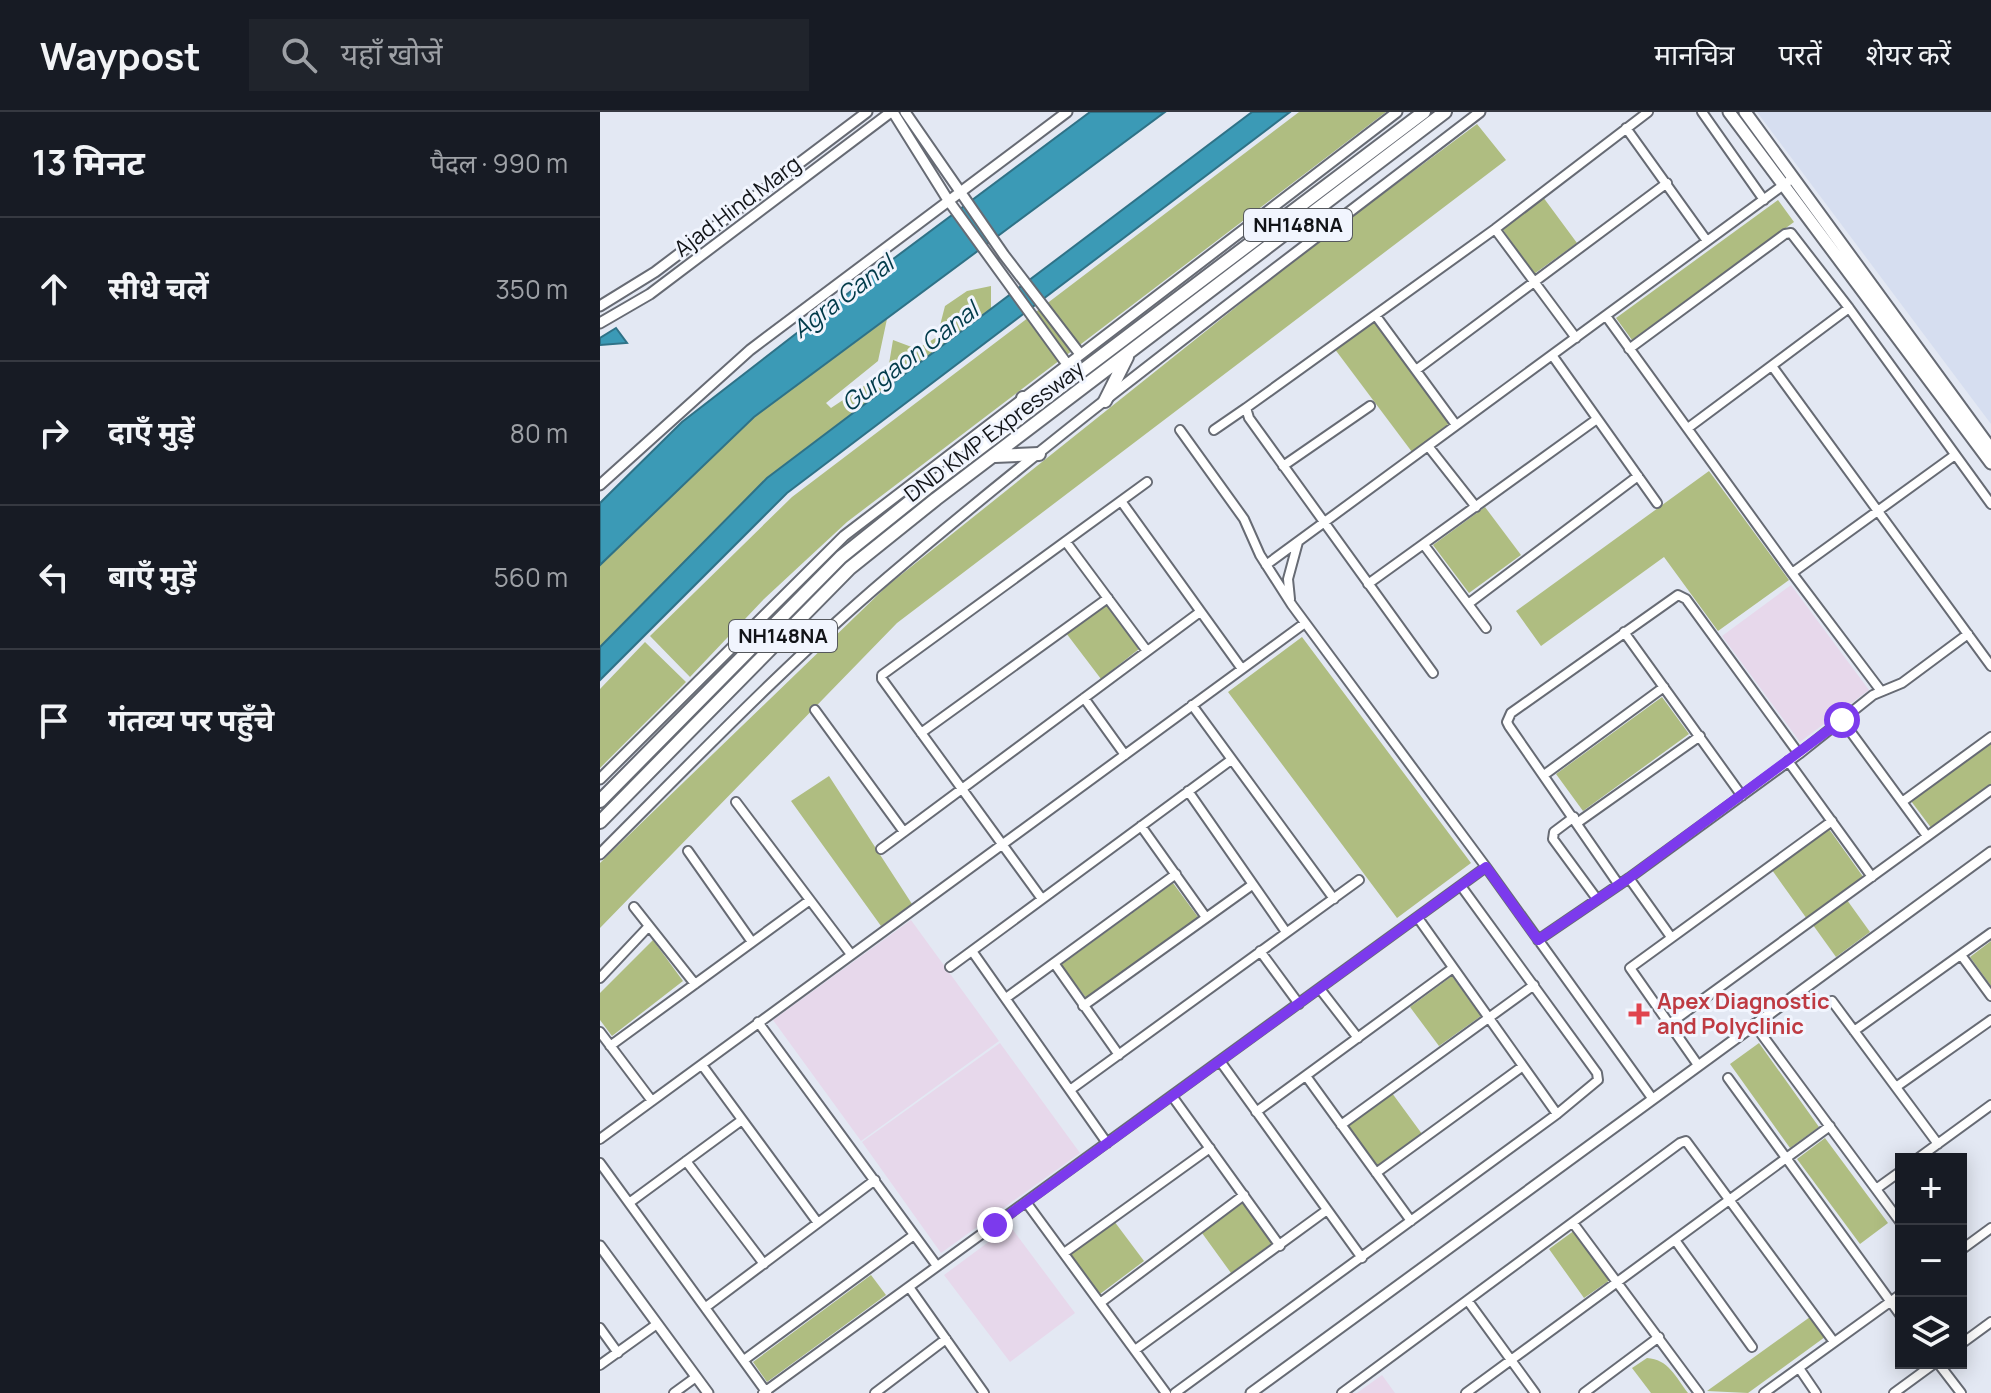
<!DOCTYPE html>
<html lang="hi">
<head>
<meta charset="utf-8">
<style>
	:root { --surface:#171b24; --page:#20242c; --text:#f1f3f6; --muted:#9ea1a6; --line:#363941 }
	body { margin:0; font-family:Manrope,"Noto Sans Devanagari",sans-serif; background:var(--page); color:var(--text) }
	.controls { position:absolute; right:24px; bottom:24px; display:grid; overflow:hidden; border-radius:0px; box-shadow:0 4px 20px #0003 }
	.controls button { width:72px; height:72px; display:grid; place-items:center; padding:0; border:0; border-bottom:2px solid var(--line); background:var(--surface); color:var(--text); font:40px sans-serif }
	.stop { position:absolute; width:24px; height:24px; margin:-18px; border:6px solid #7c3aed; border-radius:50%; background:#fff }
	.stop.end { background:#7c3aed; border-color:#fff; box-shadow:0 2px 8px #0008 }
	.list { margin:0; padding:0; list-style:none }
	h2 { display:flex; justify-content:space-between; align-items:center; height:104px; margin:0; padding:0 32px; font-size:34px }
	h2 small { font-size:26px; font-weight:400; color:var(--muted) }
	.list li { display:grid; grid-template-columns:52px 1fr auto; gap:24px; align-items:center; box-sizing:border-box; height:144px; padding:0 32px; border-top:2px solid var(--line) }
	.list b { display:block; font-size:30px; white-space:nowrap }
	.list em { font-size:26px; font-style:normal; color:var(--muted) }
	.icon { flex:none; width:44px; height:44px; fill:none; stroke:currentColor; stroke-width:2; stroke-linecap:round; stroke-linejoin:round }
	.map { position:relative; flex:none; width:1391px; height:1281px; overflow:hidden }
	header { display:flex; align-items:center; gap:48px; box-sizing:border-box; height:112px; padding:0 40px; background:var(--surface); border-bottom:2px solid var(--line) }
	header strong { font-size:38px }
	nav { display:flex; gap:44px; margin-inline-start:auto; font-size:28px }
	.search { width:560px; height:72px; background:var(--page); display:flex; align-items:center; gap:20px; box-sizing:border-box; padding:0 28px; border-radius:0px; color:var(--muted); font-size:30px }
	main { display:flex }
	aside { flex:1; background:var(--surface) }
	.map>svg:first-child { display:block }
	.built { fill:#d6def0 }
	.education { fill:#e7d8eb }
	.green { fill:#afbd81 }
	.water { fill:#3b9ab6; stroke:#2f7287; stroke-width:2 }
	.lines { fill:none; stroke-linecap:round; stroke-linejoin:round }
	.minor-casing { stroke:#676b74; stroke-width:12 }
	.tertiary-casing { stroke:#676b74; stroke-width:13 }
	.secondary-casing { stroke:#676b74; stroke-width:15 }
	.trunk-casing { stroke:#676b74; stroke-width:16 }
	.minor { stroke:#fff; stroke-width:8 }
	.tertiary { stroke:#fff; stroke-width:9 }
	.secondary { stroke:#fff; stroke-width:11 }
	.trunk { stroke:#fff; stroke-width:12 }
	.route { stroke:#7c3aed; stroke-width:10 }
	.health-dot { fill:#e0444e; stroke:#f1f5fe; stroke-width:3 }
	.labels { text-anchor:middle; stroke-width:6; stroke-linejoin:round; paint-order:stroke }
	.shield { fill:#f1f5fe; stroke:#55585d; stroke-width:2 }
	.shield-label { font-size:20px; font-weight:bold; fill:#121418 }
	.street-label { font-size:22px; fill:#121418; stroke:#f1f5fe }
	.health-label { font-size:22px; font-weight:bold; fill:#be3a42; stroke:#f1f5fe; text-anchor:start }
	.water-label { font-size:24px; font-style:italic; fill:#003a49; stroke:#f1f5fe }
</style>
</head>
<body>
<header>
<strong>Waypost</strong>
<div class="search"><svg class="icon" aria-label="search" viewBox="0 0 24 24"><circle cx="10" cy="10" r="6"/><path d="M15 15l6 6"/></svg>यहाँ खोजें</div>
<nav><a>मानचित्र</a><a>परतें</a><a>शेयर करें</a></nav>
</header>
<main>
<aside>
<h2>13 मिनट<small>पैदल · 990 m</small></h2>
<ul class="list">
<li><svg class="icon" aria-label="ahead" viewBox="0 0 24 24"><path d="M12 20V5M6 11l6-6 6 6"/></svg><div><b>सीधे चलें</b></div><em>350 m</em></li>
<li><svg class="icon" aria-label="right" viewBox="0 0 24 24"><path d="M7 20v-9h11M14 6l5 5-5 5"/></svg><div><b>दाएँ मुड़ें</b></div><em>80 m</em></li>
<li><svg class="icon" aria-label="left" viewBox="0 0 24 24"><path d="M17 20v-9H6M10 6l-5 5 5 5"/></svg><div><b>बाएँ मुड़ें</b></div><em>560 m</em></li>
<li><svg class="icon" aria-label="arrive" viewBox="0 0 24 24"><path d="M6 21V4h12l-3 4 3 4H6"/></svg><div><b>गंतव्य पर पहुँचे</b></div></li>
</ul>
</aside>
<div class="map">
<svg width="1391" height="1281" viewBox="0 0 1391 1281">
	<rect width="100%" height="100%" fill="#e3e8f3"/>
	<path class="built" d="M1157,0H1391V312Z"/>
	<path class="education" d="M1191,473L1269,578L1200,630L1122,524Z
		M311,808L399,929L261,1029L173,908Z
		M400,931L480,1041L341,1141L262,1030Z
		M410,1114L475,1201L410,1250L344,1163Z
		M782,1263L795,1281H757Z"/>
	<path class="green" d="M699,0H786L247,410L164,487L90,565L50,524L192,385Z
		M877,12L906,48L297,511L0,816V751L287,474L706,139Z
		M943,85L977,131L934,162L901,115Z
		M1178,88L1194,110L1032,228L1016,206Z
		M391,174V197L167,366L0,535V453L154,305L287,207L278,249L226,291L231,296L288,258L293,228L317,237L337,225L345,194L367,179Z
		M772,207L850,311L812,340L734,236Z
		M1109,359L1189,468L1118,519L1064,445L941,534L916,499Z
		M885,395L921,443L869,481L833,433Z
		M505,491L539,537L501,567L466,521Z
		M702,525L871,751L797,806L628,580Z
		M45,530L86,570L0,656V577Z
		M1062,585L1089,622L983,699L956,662Z
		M1391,630V673L1332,717L1311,689Z
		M229,664L312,792L281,814L191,689Z
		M1229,717L1264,766L1207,807L1172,758Z
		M573,771L598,805L487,887L461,853Z
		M1247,788L1270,820L1236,845L1213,813Z
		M53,828L83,869L12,924L0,908V881Z
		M1391,829V874L1370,845Z
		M852,864L881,904L839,934L810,895Z
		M1159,931L1219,1015L1190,1036L1130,952Z
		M792,981L822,1022L778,1054L748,1014Z
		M1225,1026L1288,1111L1260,1132L1197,1047Z
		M646,1088L675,1129L631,1161L602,1121Z
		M514,1109L544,1149L500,1182L470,1141Z
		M975,1118L1010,1168L984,1186L949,1137Z
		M271,1163L286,1183L167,1270L153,1250Z
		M1210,1205L1225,1225L1148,1281L1107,1279Z
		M1047,1246C1068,1247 1076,1265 1088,1281H1051L1032,1256Z"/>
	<path class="water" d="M490,0H565L154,305L0,453V391L82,310L273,162Z
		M652,0H690L187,381L0,568V535L167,366Z
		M16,216L27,231L0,233V226Z"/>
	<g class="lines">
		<g class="minor-casing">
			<path id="minor" d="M1102,0L1164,88
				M1026,16L1107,129
				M895,117L976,226
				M776,204L856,313
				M1006,204L1192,461L1281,579
				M1029,237L1185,122L1191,121L1249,196L1391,392
				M952,243L1057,391
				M1172,254L1391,554
				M816,258L1067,71
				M1088,316L1249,196
				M580,318L644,407L660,443L692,493L886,755L1052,986
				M614,318L646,296
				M828,334L876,395
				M683,354L770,294
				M521,389L642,557
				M466,430L547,539
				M824,433L886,516
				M666,453L1193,66
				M1192,461L1355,343
				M768,472L997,307
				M690,487L688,467L698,430
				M868,492L1038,364
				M1024,520L1142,684
				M833,561L649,306L646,296L895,117L1048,0
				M484,586L525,643
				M592,593L734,787
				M215,598L304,720
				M1242,608L1327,724
				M321,621L508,486
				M1188,649L1272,765
				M944,663L1064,575
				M588,679L686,820
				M136,690L250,841
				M1302,690L1391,625
				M974,705L954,720L953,727L997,787
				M977,711L1100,624
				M541,714L605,804
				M281,737L600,500
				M88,739L152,830
				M1029,766L1071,825
				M1019,773L909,614L907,610L911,601L1078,483L1086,487L1199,642
				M442,787L282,567V563L547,370
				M34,795L95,872
				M818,806L957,1002
				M938,828L1029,766L1199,642L1273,583L1302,571L1368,522
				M372,839L507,1031
				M660,839L699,892
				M1361,843L1391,884
				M454,851L519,943
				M350,855L631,648
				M0,866L49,814
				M720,877L758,926
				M406,886L576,762
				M1232,889L1338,1032
				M483,894L652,773
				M158,910L337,1154
				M1069,912L1391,678
				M1154,912L1301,1111
				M1254,919L1391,821
				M0,920L52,989
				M10,934L210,788
				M620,949L762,1146
				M102,953L218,1111
				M1098,953L1030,856L1232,709
				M706,964L811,1109
				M1128,966L1301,1204
				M1296,975L1391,908
				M470,978L759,768
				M572,984L680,1134
				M656,1000L853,856
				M741,1013L934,873
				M0,1027L705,511
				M1317,1047L1391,993
				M86,1049L164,1152
				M0,1051L167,1281
				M776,1061L923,954
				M1276,1077L1301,1059
				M426,1090L566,1281
				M29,1091L142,1008
				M973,1111L1099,1281
				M1075,1128L1152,1235
				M1361,1138L1391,1116
				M464,1141L610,1036
				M309,1175L384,1281
				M868,1189L935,1281
				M500,1191L644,1083
				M106,1195L275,1068
				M0,1216L18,1241
				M1361,1232L1391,1210
				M535,1238L727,1098
				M144,1248L314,1123
				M1338,1251L1361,1281
				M0,1253L57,1212
				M1199,1256L1216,1281
				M74,1281L96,1265
				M163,1281L886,755
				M275,1281L346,1227
				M575,1281L957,1002L998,968L997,961L861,774
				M742,1281L1080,1031L1086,1029L1234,1230
				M866,1281L1230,1014
				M984,1281L1059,1225
				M1164,1281L1301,1182
				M1294,1281L1335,1251"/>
		</g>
		<g class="tertiary-casing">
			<path id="tertiary" d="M293,0L348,88L467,252
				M305,0L404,143L480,242
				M0,194L55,160L267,0
				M0,211L50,182L291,0
				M0,373L150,238L467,0
				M0,667L244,424L797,0
				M0,742C94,648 186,552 287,466C478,303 681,153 880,0
				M0,1134L108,1281
				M651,1281L1391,740"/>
		</g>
		<g class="secondary-casing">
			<path id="secondary" d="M1129,0L1391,351
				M1145,0L1391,337"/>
		</g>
		<g class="trunk-casing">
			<path id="trunk" d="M505,289L527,245
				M419,307L423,286
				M395,344L439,342
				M0,689L241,445L327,376L824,0
				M0,710L250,456L336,387L845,0"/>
		</g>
		<use href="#minor" class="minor"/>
		<use href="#tertiary" class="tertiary"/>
		<use href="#secondary" class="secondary"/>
		<use href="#trunk" class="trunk"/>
	</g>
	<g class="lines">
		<path class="route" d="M395,1113L886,755L938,828L1029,766L1242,608"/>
	</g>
	<path class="health-dot" d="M1035 890h8v8h8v8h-8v8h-8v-8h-8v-8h8z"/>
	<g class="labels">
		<g class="shield">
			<rect x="644" y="97" width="108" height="32" rx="6"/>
			<rect x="129" y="508" width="108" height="32" rx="6"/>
		</g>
		<g class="shield-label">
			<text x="698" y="120">NH148NA</text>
			<text x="183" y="531">NH148NA</text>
		</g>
		<g class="street-label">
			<text transform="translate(137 94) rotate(-37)" y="8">Ajad Hind Marg</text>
			<text transform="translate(394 319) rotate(-37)" y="8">DND KMP Expressway</text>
		</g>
		<g class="health-label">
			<text x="1057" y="897">Apex Diagnostic<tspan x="1057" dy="25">and Polyclinic</tspan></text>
		</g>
		<g class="water-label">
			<text transform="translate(243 185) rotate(-37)" y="8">Agra Canal</text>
			<text transform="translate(310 245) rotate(-37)" y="8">Gurgaon Canal</text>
		</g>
	</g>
</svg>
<div class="controls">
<button>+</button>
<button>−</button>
<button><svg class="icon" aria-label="layers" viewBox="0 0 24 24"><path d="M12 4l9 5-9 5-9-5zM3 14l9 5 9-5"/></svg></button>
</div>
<div class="stop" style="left:1242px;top:608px"></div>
<div class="stop end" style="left:395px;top:1113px"></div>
</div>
</main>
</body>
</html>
